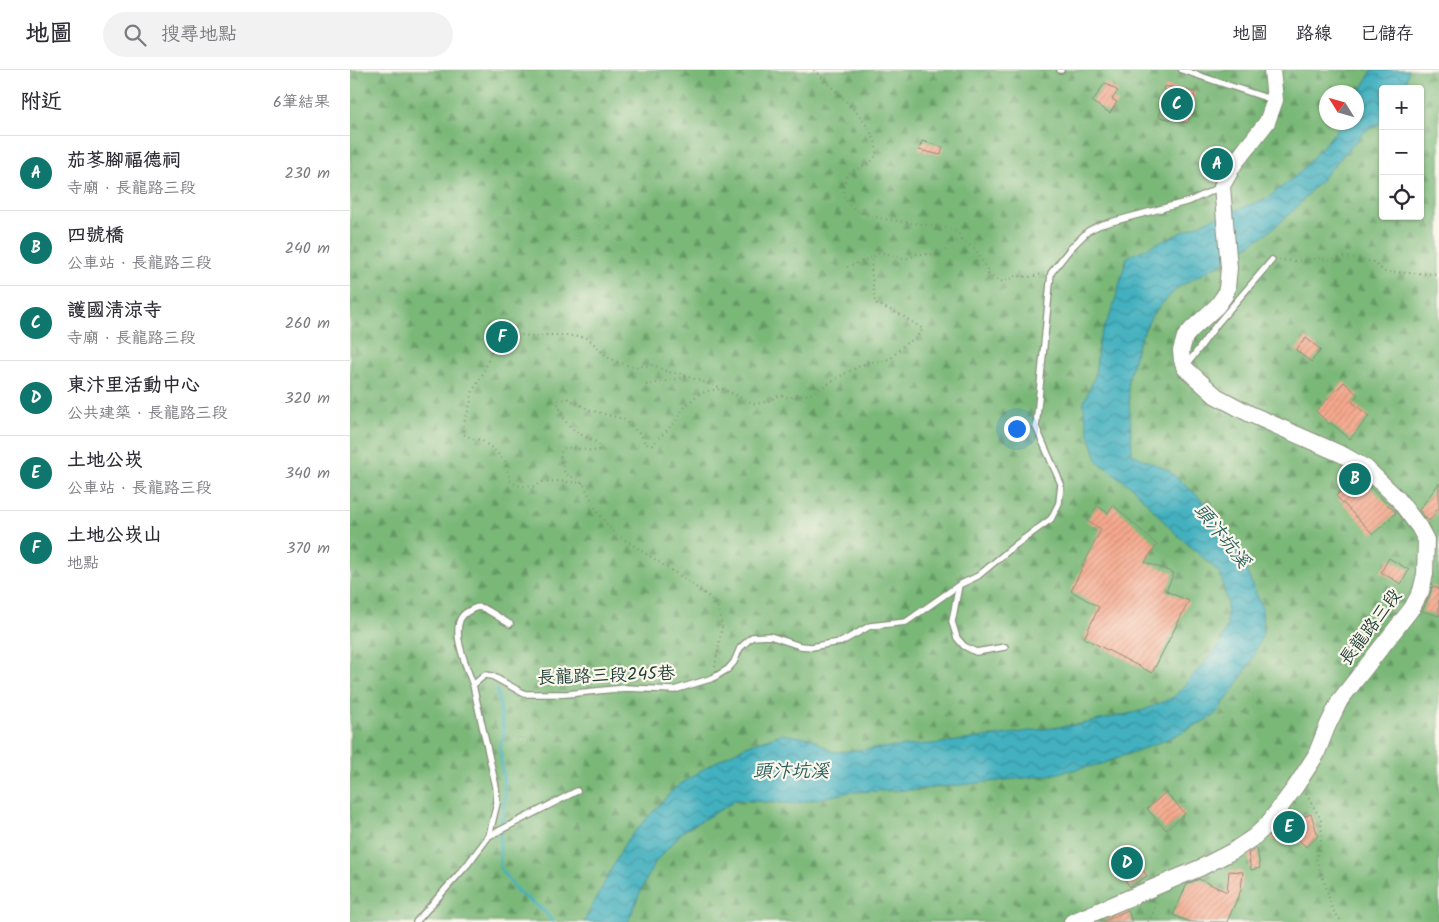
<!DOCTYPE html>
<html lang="zh-TW">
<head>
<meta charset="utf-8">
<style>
	:root { --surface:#fff; --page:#f2f2f3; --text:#2b2b33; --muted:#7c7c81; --line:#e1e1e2; --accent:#0f766e }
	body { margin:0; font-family:Kalam,"LXGW WenKai TC",sans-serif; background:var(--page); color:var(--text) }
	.controls { position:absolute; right:15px; top:15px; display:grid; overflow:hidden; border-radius:5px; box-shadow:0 1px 4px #0004 }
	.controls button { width:45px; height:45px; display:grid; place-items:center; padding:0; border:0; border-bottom:1px solid var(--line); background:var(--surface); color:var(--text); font:25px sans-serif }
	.compass { position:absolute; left:969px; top:15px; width:45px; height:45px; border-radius:50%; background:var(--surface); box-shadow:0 1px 4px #0004; rotate:307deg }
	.you { position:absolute; left:666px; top:358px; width:18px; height:18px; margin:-12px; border:4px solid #fff; border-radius:50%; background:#1a73e8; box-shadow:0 0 0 8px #1a73e833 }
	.badge { display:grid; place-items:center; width:32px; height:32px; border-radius:50%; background:var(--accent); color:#fff; font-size:16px; font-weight:700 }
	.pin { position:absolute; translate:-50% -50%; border:2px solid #fff; box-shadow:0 1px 5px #0006 }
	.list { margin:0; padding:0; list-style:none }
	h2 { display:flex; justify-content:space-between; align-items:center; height:65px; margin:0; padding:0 20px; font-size:21px }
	h2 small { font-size:16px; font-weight:400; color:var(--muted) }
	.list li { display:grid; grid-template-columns:32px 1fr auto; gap:15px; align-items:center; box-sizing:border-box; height:75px; padding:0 20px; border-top:1px solid var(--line) }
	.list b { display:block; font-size:19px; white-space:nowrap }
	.list p { margin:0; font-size:16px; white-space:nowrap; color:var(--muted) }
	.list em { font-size:16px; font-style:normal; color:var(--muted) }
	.icon { flex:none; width:28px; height:28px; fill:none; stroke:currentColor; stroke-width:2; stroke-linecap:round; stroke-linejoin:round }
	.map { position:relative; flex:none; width:1089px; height:852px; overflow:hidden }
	header { display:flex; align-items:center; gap:30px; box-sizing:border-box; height:70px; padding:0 25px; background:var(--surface); border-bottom:1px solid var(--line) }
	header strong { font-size:24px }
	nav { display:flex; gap:28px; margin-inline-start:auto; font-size:18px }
	.search { width:350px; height:45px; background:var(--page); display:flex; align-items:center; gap:12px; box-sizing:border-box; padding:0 18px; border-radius:28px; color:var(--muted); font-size:19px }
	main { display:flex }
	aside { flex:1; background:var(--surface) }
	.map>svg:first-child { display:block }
	.forest { fill:url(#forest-firs); stroke:#4c7a56; fill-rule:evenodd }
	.water { fill:url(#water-waves); stroke:#30767a }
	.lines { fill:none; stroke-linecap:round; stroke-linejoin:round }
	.stream { stroke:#42b0bf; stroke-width:3 }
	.building { fill:url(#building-hatch) }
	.service-casing { stroke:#898e7b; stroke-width:8 }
	.secondary-casing { stroke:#898e7b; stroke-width:18 }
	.path { stroke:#898e7b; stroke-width:2; stroke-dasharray:1 4; stroke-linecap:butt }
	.service { stroke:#fff; stroke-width:5.5 }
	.secondary { stroke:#fff; stroke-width:16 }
	.labels { text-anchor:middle; stroke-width:4.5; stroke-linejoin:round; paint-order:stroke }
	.street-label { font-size:18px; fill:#1f3d34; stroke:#fbf7ec }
	.water-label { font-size:19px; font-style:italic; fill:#2a605e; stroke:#fbf7ec }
</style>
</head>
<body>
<header>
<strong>地圖</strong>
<div class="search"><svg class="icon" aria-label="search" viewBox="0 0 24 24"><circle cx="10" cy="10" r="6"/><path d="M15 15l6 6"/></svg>搜尋地點</div>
<nav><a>地圖</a><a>路線</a><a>已儲存</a></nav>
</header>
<main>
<aside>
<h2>附近<small>6筆結果</small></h2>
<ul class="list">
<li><span class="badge">A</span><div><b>茄苳腳福德祠</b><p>寺廟 · 長龍路三段</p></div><em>230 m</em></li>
<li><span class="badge">B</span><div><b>四號橋</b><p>公車站 · 長龍路三段</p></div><em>240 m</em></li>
<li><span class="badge">C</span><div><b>護國清涼寺</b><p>寺廟 · 長龍路三段</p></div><em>260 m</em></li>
<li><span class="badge">D</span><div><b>東汴里活動中心</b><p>公共建築 · 長龍路三段</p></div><em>320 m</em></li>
<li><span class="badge">E</span><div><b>土地公崁</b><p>公車站 · 長龍路三段</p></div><em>340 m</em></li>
<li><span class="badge">F</span><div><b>土地公崁山</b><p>地點</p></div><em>370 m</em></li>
</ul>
</aside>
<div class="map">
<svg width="1089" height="852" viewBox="0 0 1089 852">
	<defs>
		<pattern id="forest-firs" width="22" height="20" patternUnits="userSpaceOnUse" patternTransform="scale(1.25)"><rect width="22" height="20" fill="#7ab878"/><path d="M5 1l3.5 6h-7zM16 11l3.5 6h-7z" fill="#639763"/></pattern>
		<pattern id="water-waves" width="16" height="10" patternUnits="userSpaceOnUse" patternTransform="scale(1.25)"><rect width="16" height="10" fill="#42b0bf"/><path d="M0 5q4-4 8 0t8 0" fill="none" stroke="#37909c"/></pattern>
		<pattern id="building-hatch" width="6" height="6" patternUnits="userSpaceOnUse" patternTransform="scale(1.25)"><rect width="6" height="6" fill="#f7a98e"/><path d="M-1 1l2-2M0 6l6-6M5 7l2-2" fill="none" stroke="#c78b75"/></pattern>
	</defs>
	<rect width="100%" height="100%" fill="#fbf7ec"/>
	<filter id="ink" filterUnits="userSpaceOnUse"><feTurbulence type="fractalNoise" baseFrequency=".02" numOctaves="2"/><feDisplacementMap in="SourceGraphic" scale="10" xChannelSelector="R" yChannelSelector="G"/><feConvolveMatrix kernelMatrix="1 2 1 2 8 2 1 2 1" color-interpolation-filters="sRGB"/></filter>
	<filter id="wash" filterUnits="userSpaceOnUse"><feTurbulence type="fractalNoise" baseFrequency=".0096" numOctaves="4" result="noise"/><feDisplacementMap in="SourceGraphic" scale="20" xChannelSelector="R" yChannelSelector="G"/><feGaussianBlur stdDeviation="1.12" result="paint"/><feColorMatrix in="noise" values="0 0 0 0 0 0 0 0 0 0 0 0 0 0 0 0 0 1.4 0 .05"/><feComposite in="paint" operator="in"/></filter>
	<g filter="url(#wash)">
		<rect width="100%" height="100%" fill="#f3e0c2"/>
		<path class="forest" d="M0,0H1089V852H0ZM1033,19H1070V146H1033ZM976,22H1006V52H976Z"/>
		<path class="water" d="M1022,0H1059L1054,19H1033V52L1015,61L943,141L917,163L881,188L827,218L802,245L788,274L778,311L782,384L818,400L849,427L880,463L912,537L913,563L902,590L883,621L864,646L818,669L752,694L694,706L564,720L500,722L444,734L387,730L332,762L304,794L289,825L278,852H234L276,771L325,718L358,696L396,676L431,664L461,668L483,682L592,673L731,654L791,641L824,627L869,576L877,556V532L870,503L822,460L783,418L748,392L739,365L733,334L745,306L749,269L762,241L777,187L861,149L918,128L948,104L987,60L991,53L1006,52L1007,28Z"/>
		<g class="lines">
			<path class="stream" d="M147,620L154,663L150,678L155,726L150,766V798L167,821L195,842L203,852"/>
		</g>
		<g id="blocks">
			<path class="building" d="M755,13L768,21L762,29L767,32L760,43L742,32Z
				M815,16L845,22L838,53L809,47Z
				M572,71L593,77L591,85L569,80Z
				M878,84L864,102L862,86Z
				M956,268L971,280L961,292L946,280Z
				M994,312L1008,325L1002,332L1019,346L1000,369L981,353L979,354L966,341Z
				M1008,405L1046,443L1023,464L986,426Z
				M1089,413V438L1079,451L1074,446L1069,440Z
				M763,435L807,475L795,492L824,503L816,521L839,531L802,603L734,568L749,537L721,521L751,459L737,451L747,436L758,443Z
				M1039,488L1059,500L1051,514L1031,502Z
				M1082,516L1089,519V546L1072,541L1080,525Z
				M816,722L835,744L816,760L797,739Z
				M961,744L968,766L956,777L945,766L955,756L952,747Z
				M929,756L937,759L931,773L920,768Z
				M777,777L797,806L780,817L767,799L763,787Z
				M907,778L910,798L901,800L898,783Z
				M879,801L893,802L891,820L877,852H840L823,845L837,814L849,809L877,822Z
				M778,840L782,852H752L767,845Z"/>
		</g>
	</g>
	<g filter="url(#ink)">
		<use href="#blocks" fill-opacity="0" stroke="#898e7b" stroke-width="1"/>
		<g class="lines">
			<g class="service-casing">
				<path id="service" d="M710,0H711
					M832,0L923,30
					M836,296L867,254L922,190
					M609,515L602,552L607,568L614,576L626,582L655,577
					M123,615C117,597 95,551 119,541C124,538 127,536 133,538C142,542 151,549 160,554
					M139,766L227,721
					M66,852L117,795L139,766L147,733L146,717L123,615L135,605L142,606L175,624H217L275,618L324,620L363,608L378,599L384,592L390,578L402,567L420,566L450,576L462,577L477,574L491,572L520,556L556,552L609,515L628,506L664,476L701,449L709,433L711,414L686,357L701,203L720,179L738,161L750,155L840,131L870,117"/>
			</g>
			<g class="secondary-casing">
				<path id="secondary" d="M722,852L850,798L883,781L904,767L917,755L946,716L966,685L977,657L990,630L1062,538L1071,521L1075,504L1076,470L1069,457L1048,429L1016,398L993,385L900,344L866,326L835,298L832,290L831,281L835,267L842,259L867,236L875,225L877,218L879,198L872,116L884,94L917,52L925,30L922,0"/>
			</g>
			<path class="path" d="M464,0C481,18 530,57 526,83C524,97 504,96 497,106C495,109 495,113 494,117C493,124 494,129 499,134C515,151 563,152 586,156C592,157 600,158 605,161C609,163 610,166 611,170
				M611,170L625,179L637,199L638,204C648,212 654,215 664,206L679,207L693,204
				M929,190L946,191L970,188L977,190L996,187L1023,192L1035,202L1089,204
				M497,197L523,187
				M296,315L337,307
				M233,413L205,411L192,412L183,417L166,415L160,410L155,391L142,378L131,370L124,369L113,364L114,353L120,335L123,320L132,306L146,270L159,263L187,267L196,265H216L236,268L241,271L257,287L268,292L283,297L303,295L318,302L330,304L366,316L405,334L416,332L430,325L439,328L449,325H459L496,303L518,292L533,291L541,288L555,274L566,268L573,259L551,245L525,233L521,198L523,187L528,184L534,183L554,189L559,188L567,184H582L595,181L599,174L611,170
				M365,597L372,557L369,539L358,526L336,510L263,462L248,443L233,413L215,403C200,365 226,381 248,381L249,375C244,370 238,368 232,365C215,356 214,349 207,331L217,328L240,340L273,349L292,366L295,374L302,375L326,351L333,339L348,324L362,320L370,319
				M956,724L971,749L972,766L966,789L977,820L982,839L992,852
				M798,852L803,843L806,831"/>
			<use href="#service" class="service"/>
			<use href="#secondary" class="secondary"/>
		</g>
	</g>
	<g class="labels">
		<g class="street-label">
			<text transform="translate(1020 557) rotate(-53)" y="6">長龍路三段</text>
			<text transform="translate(256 605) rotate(-2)" y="6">長龍路三段245巷</text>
		</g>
		<g class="water-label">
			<text transform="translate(873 465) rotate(51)" y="7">頭汴坑溪</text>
			<text x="441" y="707">頭汴坑溪</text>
		</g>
	</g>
</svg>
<div class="controls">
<button>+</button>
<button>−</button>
<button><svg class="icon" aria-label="locate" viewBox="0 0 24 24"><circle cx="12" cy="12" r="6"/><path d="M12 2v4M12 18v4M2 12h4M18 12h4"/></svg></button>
</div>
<svg class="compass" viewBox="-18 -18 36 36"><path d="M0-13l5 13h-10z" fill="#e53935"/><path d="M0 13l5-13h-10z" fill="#7c7c81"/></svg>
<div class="you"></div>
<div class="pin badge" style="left:867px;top:94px">A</div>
<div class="pin badge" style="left:1005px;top:409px">B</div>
<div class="pin badge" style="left:827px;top:34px">C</div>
<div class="pin badge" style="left:777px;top:793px">D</div>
<div class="pin badge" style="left:939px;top:757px">E</div>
<div class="pin badge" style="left:152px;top:267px">F</div>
</div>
</main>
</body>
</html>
